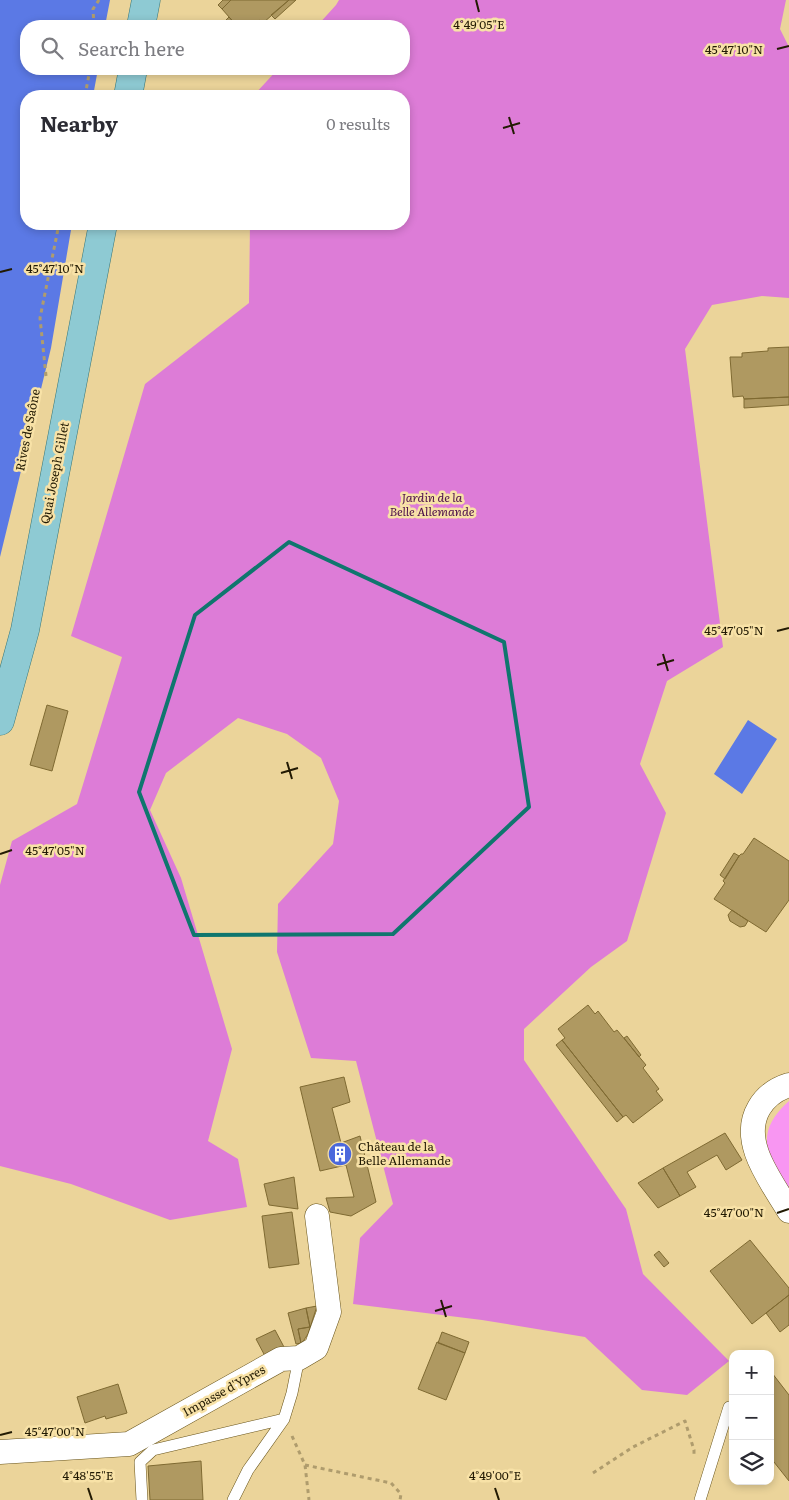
<!DOCTYPE html>
<html lang="en">
<head>
<meta charset="utf-8">
<style>
	:root { --surface:#fff; --page:#f7f7f7; --text:#2b2b33; --muted:#7c7c81; --line:#e1e1e2 }
	body { margin:0; font-family:Literata,serif; background:var(--page); color:var(--text) }
	.controls { position:absolute; right:15px; bottom:15px; display:grid; overflow:hidden; border-radius:10px; box-shadow:0 2px 8px #0003 }
	.controls button { width:45px; height:45px; display:grid; place-items:center; padding:0; border:0; border-bottom:1px solid var(--line); background:var(--surface); color:var(--text); font:25px sans-serif }
	.list { margin:0; padding:0; list-style:none }
	h2 { display:flex; justify-content:space-between; align-items:center; height:65px; margin:0; padding:0 20px; font-size:21px }
	h2 small { font-size:16px; font-weight:400; color:var(--muted) }
	.icon { flex:none; width:28px; height:28px; fill:none; stroke:currentColor; stroke-width:2; stroke-linecap:round; stroke-linejoin:round }
	.map { position:relative; flex:none; width:789px; height:1500px; overflow:hidden }
	.search { position:absolute; background:var(--surface); box-shadow:0 2px 8px #0003; left:20px; top:20px; width:390px; height:55px; display:flex; align-items:center; gap:12px; box-sizing:border-box; padding:0 18px; border-radius:20px; color:var(--muted); font-size:19px }
	.panel { position:absolute; background:var(--surface); box-shadow:0 2px 8px #0003; left:20px; top:90px; width:390px; height:140px; border-radius:20px }
	.map>svg:first-child { display:block }
	.green { fill:#f896f2 }
	.forest { fill:#dd7cd7 }
	.water { fill:#5b79e5 }
	.building { fill:#af9961; stroke:#7f6a32 }
	.lines { fill:none; stroke-linecap:round; stroke-linejoin:round }
	.service-casing { stroke:#675319; stroke-width:12 }
	.minor-casing { stroke:#675319; stroke-width:25 }
	.primary-casing { stroke:#377577; stroke-width:29 }
	.path { stroke:#af9c6d; stroke-width:3; stroke-dasharray:4 4; stroke-linecap:butt }
	.service { stroke:#fff; stroke-width:11 }
	.minor { stroke:#fff; stroke-width:24 }
	.primary { stroke:#8ecad3; stroke-width:28 }
	.marked { fill:none; stroke:#0f766e; stroke-width:4; stroke-linejoin:round }
	.ticks { fill:none; stroke:#221a03; stroke-width:2 }
	.labels { text-anchor:middle; stroke-width:5; stroke-linejoin:round; paint-order:stroke }
	.street-label { font-size:12px; fill:#221a03; stroke:#f8e2a7 }
	.park-label { font-size:12px; font-style:italic; fill:#4b0e4a; stroke:#f8e2a7 }
	.poi-label { font-size:12px; fill:#221a03; stroke:#f8e2a7; text-anchor:start }
	.ticks-label { font-size:12px; text-anchor:middle; fill:#221a03; stroke:#f8e2a7; stroke-width:5; stroke-linejoin:round; paint-order:stroke }
</style>
</head>
<body>
<div class="map">
<svg width="789" height="1500" viewBox="0 0 789 1500">
	<rect width="100%" height="100%" fill="#ebd49a"/>
	<path class="green" d="M789,1101V1193C768,1158 752,1134 789,1101Z"/>
	<path class="forest" d="M339,0H786L780,29L789,47V298L762,296L712,305L685,349L723,647L667,681L640,764L666,813L627,941L591,967L524,1029V1060L626,1209L643,1274L729,1361L687,1395L642,1390L585,1337L482,1320L353,1304L360,1238L393,1204L356,1061L311,1058L277,952L278,904L333,844L339,801L321,758L287,734L238,718L166,773L150,810L181,878L232,1049L208,1141L238,1159L247,1207L170,1220L71,1184L0,1166V885L12,841L77,804L122,657L71,636L145,384L249,303L250,224H404V96H253L278,69H404V26H317L336,5Z"/>
	<path class="water" d="M0,0H110L105,26H26V69H98L93,96H26V224H72L51,348L0,557Z
		M748,720L777,739L742,794L714,774Z"/>
	<path class="building" d="M223,0H231L222,9L218,5Z
		M231,0H289L263,23L260,20L253,26H237L222,9Z
		M289,0H296L275,19L271,15Z
		M229,17L237,26H230L225,21Z
		M789,347V397L744,399L743,396L733,397L730,357H742V353L768,351V348Z
		M789,397V405L744,408V399Z
		M47,705L68,711L52,771L30,765Z
		M754,838L789,861V900L766,932L714,899L725,883L723,881L739,856L741,854H743Z
		M734,853L739,856L725,879L720,875Z
		M732,910L748,921L745,926L740,927L730,921L728,915Z
		M588,1005L595,1014L598,1011L614,1032L617,1030L646,1065L643,1068L659,1089L656,1091L663,1100L633,1123L626,1115L623,1117L562,1040L565,1038L558,1029Z
		M627,1036L641,1055L639,1057L624,1038Z
		M562,1040L623,1117L617,1122L556,1045Z
		M344,1077L350,1102L332,1108L341,1143L360,1136L376,1202L351,1216L330,1212L326,1198L354,1197L346,1165L320,1171L300,1087Z
		M725,1133L742,1160L726,1170L717,1155L687,1172L696,1187L680,1196L663,1168Z
		M663,1168L680,1196L658,1208L638,1183Z
		M294,1177L298,1209L269,1205L264,1184Z
		M292,1212L299,1264L269,1268L262,1216Z
		M750,1240L789,1288V1295L752,1324L710,1271Z
		M659,1251L669,1263L664,1267L654,1255Z
		M789,1295V1325L780,1332L766,1313Z
		M317,1306L308,1334L302,1343H301L298,1329L310,1327L306,1308Z
		M306,1308L310,1327L298,1329L301,1343L296,1344L288,1313Z
		M275,1330L284,1347L265,1356L256,1339Z
		M442,1332L469,1342L465,1353L438,1343Z
		M437,1342L465,1353L446,1400L418,1389Z
		M772,1373L789,1395V1481L770,1457V1374Z
		M118,1384L127,1413L106,1419L105,1416L85,1423L77,1397Z
		M201,1461L203,1500H150L148,1466Z"/>
	<g class="lines">
		<g class="service-casing">
			<path id="service" d="M142,1500L140,1462L153,1450L284,1419
				M233,1500L248,1470L284,1419L292,1393L299,1358
				M700,1500L729,1407"/>
		</g>
		<g class="minor-casing">
			<path id="minor" d="M789,1085C776,1089 766,1096 759,1108C739,1142 772,1182 789,1211
				M0,1452L129,1444L281,1359L299,1358L316,1348L329,1312L317,1216"/>
		</g>
		<g class="primary-casing">
			<path id="primary" d="M141,26L146,0
				M128,96L133,69
				M0,721L25,630L103,224"/>
		</g>
		<path class="path" d="M94,26L93,9L99,0
			M85,96L90,69
			M46,376L40,318L59,224
			M292,1436L305,1465L309,1500
			M305,1465L391,1483L401,1494L400,1500
			M593,1473L633,1447L685,1421L694,1450V1455"/>
		<use href="#service" class="service"/>
		<use href="#minor" class="minor"/>
		<use href="#primary" class="primary"/>
	</g>
	<path class="marked" d="M289,542L504,642L529,807L393,934L194,935L139,792L195,615Z"/>
	<path class="ticks" d="M476,0L479,12M777,49L789,46M509,117L514,134M503,128L520,123M0,272L12,269M777,631L789,628M663,654L668,671M657,665L674,660M287,762L292,779M281,773L298,768M0,854L12,850M777,1213L789,1209M441,1300L446,1317M435,1311L452,1306M0,1435L12,1432M88,1488L92,1500M495,1488L499,1500"/>
	<defs>
		<g id="building-disc" transform="scale(1.25)"><circle r="9.5" fill="#4b68dc" stroke="#f8e2a7"/><path d="M-4-6H4V6H1V3H-1V6H-4ZM-2.5-4.3h1.7v1.8h-1.7ZM.8-4.3h1.7v1.8H.8ZM-2.5-1h1.7V.8h-1.7ZM.8-1h1.7V.8H.8Z" fill="#fff"/></g>
	</defs>
	<g fill-rule="evenodd">
		<use href="#building-disc" x="340" y="1154"/>
	</g>
	<g class="labels">
		<g class="street-label">
			<text transform="translate(28 430) rotate(-79)" y="4">Rives de Saône</text>
			<text transform="translate(55 473) rotate(-79)" y="4">Quai Joseph Gillet</text>
			<text transform="translate(224 1391) rotate(-29)" y="4">Impasse d'Ypres</text>
		</g>
		<g class="park-label">
			<text x="432" y="502">Jardin de la<tspan x="432" dy="14">Belle Allemande</tspan></text>
		</g>
		<g class="poi-label">
			<text x="358" y="1151">Château de la<tspan x="358" dy="14">Belle Allemande</tspan></text>
		</g>
	</g>
	<g class="ticks-label">
		<text x="479" y="29">4°49'05"E</text>
		<text x="734" y="54">45°47'10"N</text>
		<text x="55" y="273">45°47'10"N</text>
		<text x="734" y="635">45°47'05"N</text>
		<text x="55" y="855">45°47'05"N</text>
		<text x="734" y="1217">45°47'00"N</text>
		<text x="55" y="1436">45°47'00"N</text>
		<text x="88" y="1480">4°48'55"E</text>
		<text x="495" y="1480">4°49'00"E</text>
	</g>
</svg>
<div class="controls">
<button>+</button>
<button>−</button>
<button><svg class="icon" aria-label="layers" viewBox="0 0 24 24"><path d="M12 4l9 5-9 5-9-5zM3 14l9 5 9-5"/></svg></button>
</div>
<div class="search"><svg class="icon" aria-label="search" viewBox="0 0 24 24"><circle cx="10" cy="10" r="6"/><path d="M15 15l6 6"/></svg>Search here</div>
<section class="panel">
<h2>Nearby<small>0 results</small></h2>
<ul class="list">
</ul>
</section>
</div>
</body>
</html>
